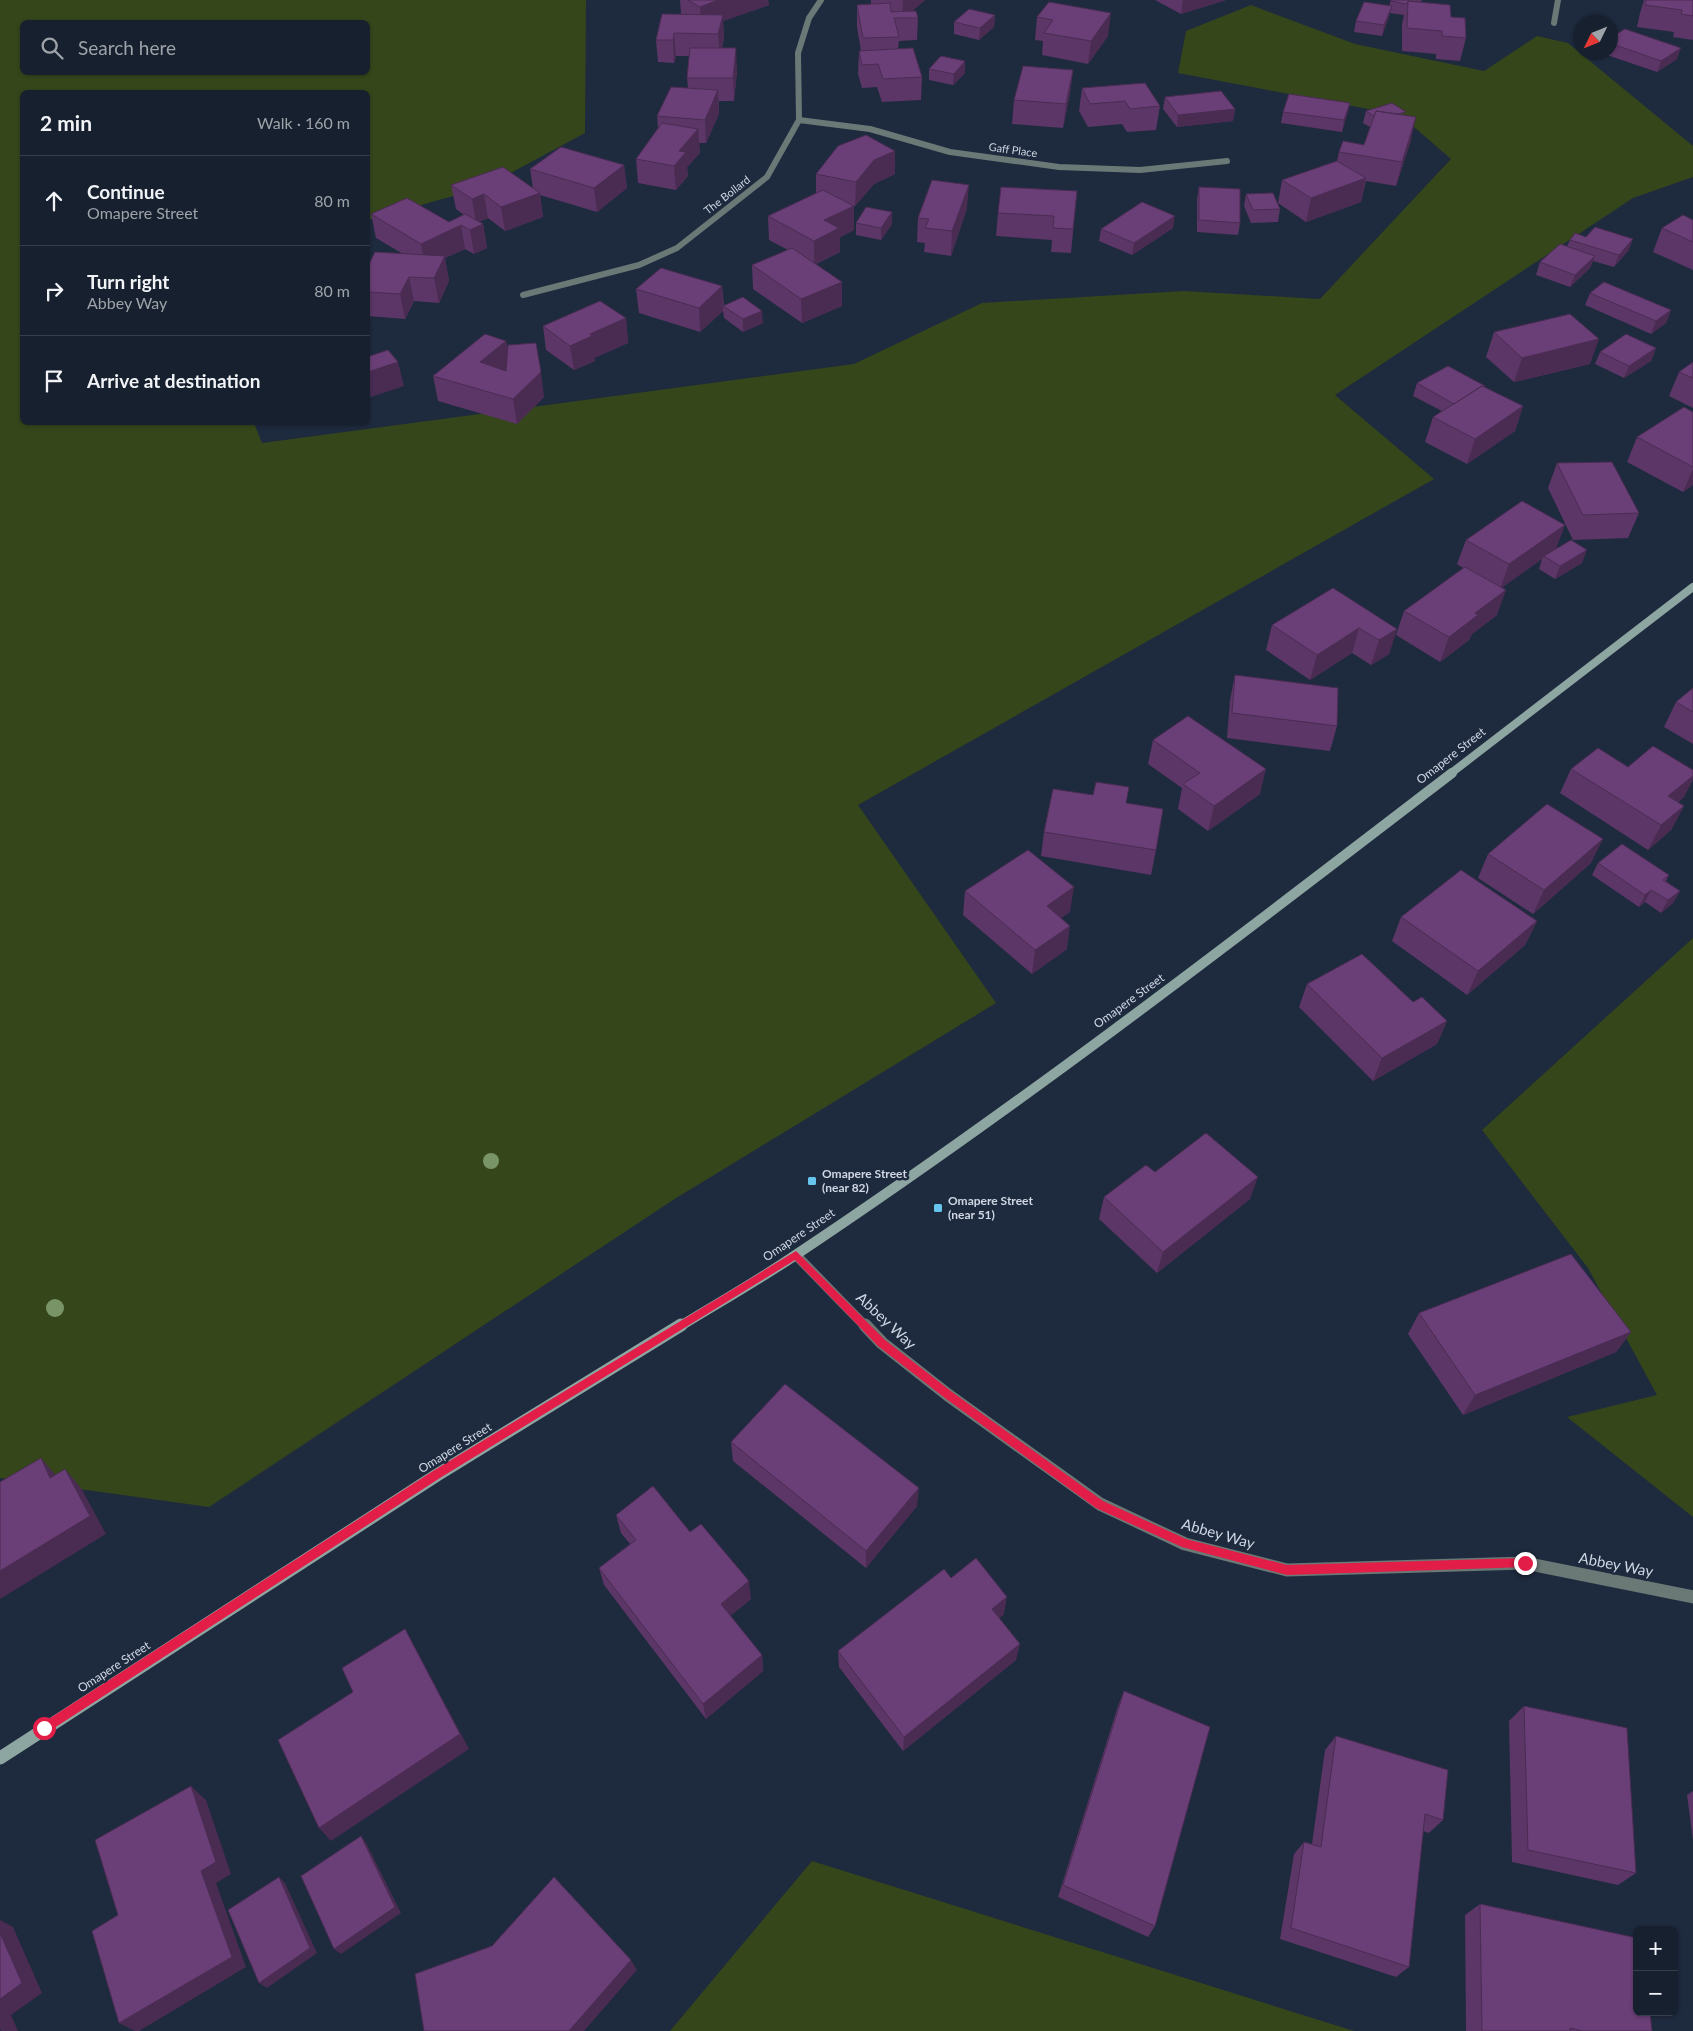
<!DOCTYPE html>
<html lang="en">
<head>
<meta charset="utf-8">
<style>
	:root { --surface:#16202e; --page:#1f2836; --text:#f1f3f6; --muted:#9ea3aa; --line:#353e4a }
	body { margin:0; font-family:Lato,sans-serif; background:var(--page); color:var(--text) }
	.controls { position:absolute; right:15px; bottom:15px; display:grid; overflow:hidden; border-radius:8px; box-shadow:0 1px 4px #0004 }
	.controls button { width:45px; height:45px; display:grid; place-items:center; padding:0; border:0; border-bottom:1px solid var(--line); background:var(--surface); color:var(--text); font:25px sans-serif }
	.compass { position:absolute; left:1573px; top:15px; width:45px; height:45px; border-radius:50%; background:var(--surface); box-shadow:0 1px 4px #0004; rotate:227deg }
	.stop { position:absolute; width:15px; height:15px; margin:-11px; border:4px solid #e11d48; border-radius:50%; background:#fff }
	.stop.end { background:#e11d48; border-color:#fff; box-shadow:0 1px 5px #0008 }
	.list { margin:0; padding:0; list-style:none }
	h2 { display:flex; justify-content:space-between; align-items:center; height:65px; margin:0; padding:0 20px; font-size:21px }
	h2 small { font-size:16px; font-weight:400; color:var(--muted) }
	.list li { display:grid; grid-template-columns:32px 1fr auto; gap:15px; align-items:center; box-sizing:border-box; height:90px; padding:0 20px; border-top:1px solid var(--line) }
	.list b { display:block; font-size:19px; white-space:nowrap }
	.list p { margin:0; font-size:16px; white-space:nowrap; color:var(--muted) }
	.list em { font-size:16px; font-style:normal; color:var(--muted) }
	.icon { flex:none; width:28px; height:28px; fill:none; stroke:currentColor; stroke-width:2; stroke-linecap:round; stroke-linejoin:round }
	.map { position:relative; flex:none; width:1693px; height:2031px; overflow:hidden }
	.search { position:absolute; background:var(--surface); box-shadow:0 1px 4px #0004; left:20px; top:20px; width:350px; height:55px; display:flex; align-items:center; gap:12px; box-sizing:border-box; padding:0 18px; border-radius:8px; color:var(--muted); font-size:19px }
	.panel { position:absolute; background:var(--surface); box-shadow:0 1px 4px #0004; left:20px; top:90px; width:350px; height:335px; border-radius:8px }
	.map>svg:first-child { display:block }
	.green { fill:#35461b; fill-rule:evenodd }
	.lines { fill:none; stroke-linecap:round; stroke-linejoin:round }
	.street-far2 { stroke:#6a7976; stroke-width:6 }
	.street-far1 { stroke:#6a7976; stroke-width:10 }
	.street { stroke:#6a7976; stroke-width:13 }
	.secondary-far2 { stroke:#8ea6a1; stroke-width:8 }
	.secondary-far1 { stroke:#8ea6a1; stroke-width:10 }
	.secondary { stroke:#8ea6a1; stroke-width:13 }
	.tree { fill:#799568 }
	.wall { fill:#5b3666 }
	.shaded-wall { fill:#4a2c53 }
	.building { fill:#6a3f77; stroke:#4a2c53 }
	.route { fill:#e11d48 }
	.poi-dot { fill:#66c4ef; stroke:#1e2a3e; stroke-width:2 }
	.labels { text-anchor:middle; stroke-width:5; stroke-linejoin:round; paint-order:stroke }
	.far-street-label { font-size:11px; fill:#cfd7e4; stroke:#1e2a3e }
	.street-label { font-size:12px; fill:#cfd7e4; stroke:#1e2a3e }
	.poi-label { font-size:12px; font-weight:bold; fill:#cfd7e4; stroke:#1e2a3e; text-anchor:start }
	.near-street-label { font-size:15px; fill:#cfd7e4; stroke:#1e2a3e }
</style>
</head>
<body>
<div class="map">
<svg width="1693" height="2031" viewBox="0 0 1693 2031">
	<rect width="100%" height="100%" fill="#1e2a3e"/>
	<path class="green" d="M0,0H586L585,133L485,187L368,220V92H22V422L254,423L262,443L854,364L982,303L1184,291L1320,299L1451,159L1400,115L1178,73L1186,31L1251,5L1355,44L1484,71L1537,36L1568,43L1693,146V177L1633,198L1335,395L1434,479L858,805L996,1003L673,1200L209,1507L0,1478ZM22,22H368V72H22Z
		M1693,938V1517L1567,1417L1657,1395L1588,1268L1482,1130Z
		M812,1861L1354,2031H670Z"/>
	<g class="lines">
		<path class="street-far2" d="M1554,23L1558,0
			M799,120L870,129L950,152L1059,167L1140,170L1227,161
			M523,295L639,265L677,248L767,177L799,120L798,53L809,18L821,0"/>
		<path class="street-far1" d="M796,1255L866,1327"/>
		<path class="street" d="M865,1325L882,1343L948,1395L1100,1504L1185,1544L1287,1570L1525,1563L1693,1597"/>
		<path class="secondary-far2" d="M1450,774L1693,587"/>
		<path class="secondary-far1" d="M679,1327C718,1303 759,1280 797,1254C1022,1104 1237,938 1452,773"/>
		<path class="secondary" d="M0,1758L437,1475L681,1325"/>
	</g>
	<g class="tree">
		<circle cx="491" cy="1161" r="8"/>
		<circle cx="55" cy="1308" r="9"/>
	</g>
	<path class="wall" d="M680,0H768L769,5L723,21L724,38L722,48L737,71L734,101H719V114L706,143H699L700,153L687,167L688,176L676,190L638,183L636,159L658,128L657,116L688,88L687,78L689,56H676L674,63L658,62L656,40L681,14Z
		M871,0H925L912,11L918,18L917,40L899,41L898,49L922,77L921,100L882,102L877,87L862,88L858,74L859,51H861L857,27V5L871,4Z
		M1155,0H1226L1181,14Z
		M1391,0L1421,2L1451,17L1466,38L1460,61L1436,59V54L1402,51V24L1404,15L1390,13L1382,36L1354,32L1356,21L1389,6Z
		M1644,0H1693V40L1673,37L1674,32L1637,27L1640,13Z
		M1049,2L1108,36L1088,64L1042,55L1043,41L1035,40L1037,17Z
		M995,15L994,27L979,40L954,34V22Z
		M1610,38L1677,59L1657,72L1601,53L1610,52Z
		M965,61V73L953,85L929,80V69Z
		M1073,70L1070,93L1063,128L1012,124L1014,100Z
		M1082,88L1160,106L1156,130L1127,132L1122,124L1088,127L1079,111Z
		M1165,97L1235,109L1233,121L1177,127L1163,109Z
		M1350,103L1342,132L1281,123L1283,112Z
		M1366,111L1405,115L1411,140L1396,186L1366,181L1361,202L1306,222L1278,203L1282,180L1337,161L1339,152L1364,145L1370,127L1363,123Z
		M895,151V174L874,184L855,206L852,205L854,230L840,237V252L816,264L842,282V306L802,323L753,289L752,265L788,250L769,240L768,216L816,193V174Z
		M624,165L627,188L597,212L540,195L543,217L505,231L488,218L479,222L483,224L487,248L474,254L465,249L445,258L449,281L439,303L414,301L405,319L368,316V266L403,254L376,238L371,214L449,222L464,215L456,209L451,185L533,188L530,169Z
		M1199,187L1240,223L1238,235L1197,232V199Z
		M1077,191L1071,253L1051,252L1052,240L996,236L998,213Z
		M1246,194L1280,209L1278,222L1251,223L1244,206Z
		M967,208L951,256L924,252L925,243L917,242L918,218Z
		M1693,220V270L1653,252L1662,228Z
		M856,223L892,224L881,240L856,235Z
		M1173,228L1132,255L1099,241L1101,229Z
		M1586,237L1633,239L1628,251L1614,267L1593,261L1590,268L1570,287L1536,275L1540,262L1567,246L1570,240Z
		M722,286L724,305L763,323L743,332L724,318L723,311L700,332L639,313L636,289Z
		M1590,293L1671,310L1666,323L1651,334L1585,305Z
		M626,318L628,343L594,358L595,361L574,370L546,350L543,326Z
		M1494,332L1590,364L1514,382L1486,357Z
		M506,341L508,349L544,397L517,424L438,401L433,376Z
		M1656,348L1651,361L1624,378L1595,364L1600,352Z
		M1693,362V408L1669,396L1679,372Z
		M1417,383L1485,387L1523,406L1515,431L1467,464L1425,442L1433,417L1442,411L1413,396Z
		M1693,412V485L1683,492L1627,462L1637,437Z
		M1557,463L1639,513L1628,538L1573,540L1548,488Z
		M1466,540L1556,549L1582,563L1555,579L1539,569L1542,559L1501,588L1497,615L1472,634L1469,640L1440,662L1396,635L1404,611L1463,568L1457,564Z
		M1272,625L1397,629L1389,654L1371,665L1352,653L1310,680L1266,650Z
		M1235,675L1337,726L1330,751L1227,738L1230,700Z
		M1693,688V744L1664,727L1676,702Z
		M1153,740L1260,794L1208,831L1178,809L1182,788L1148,764Z
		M1628,767L1684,797L1678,802L1684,806L1671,830L1648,850L1560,793L1571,769Z
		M1093,795L1126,803L1156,850L1151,875L1041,856L1044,832Z
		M1488,854L1591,863L1533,914L1478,878Z
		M1598,863L1669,875L1666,881L1680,891L1673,903L1661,913L1645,902L1639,907L1592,875Z
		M965,891L1070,912L1061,918L1067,949L1032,974L963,915Z
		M1401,917L1537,921L1525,945L1467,995L1392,941Z
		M1307,984L1413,1002L1447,1021L1437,1044L1373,1081L1299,1007Z
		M1155,1172L1250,1199L1157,1273L1099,1219L1104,1197Z
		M1419,1313L1631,1332L1616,1352L1463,1415L1408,1334Z
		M731,1442L917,1506L866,1568L733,1461Z
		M616,1515L690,1532L751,1599L730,1616L762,1655L763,1671L706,1719L604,1585L599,1568L630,1544L621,1533Z
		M951,1578L1004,1614L999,1618L1016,1660L903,1751L839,1667L838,1651Z
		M1124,1691L1155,1926L1148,1937L1058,1897L1118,1706Z
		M1524,1706L1636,1873L1618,1885L1512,1862L1509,1721Z
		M1336,1736L1443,1820L1429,1833L1423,1831L1409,1967L1396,1977L1280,1939L1294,1854L1304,1842L1312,1844L1325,1750Z
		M1693,1791V1840L1687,1795Z
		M1480,1904L1652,2031H1466L1465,1915Z"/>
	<path class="shaded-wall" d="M718,0H768L769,5L723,21L724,38L720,57L718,34L701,29L700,7Z
		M903,0H925L904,18H902Z
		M1183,0H1226L1181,14Z
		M1392,6L1389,17L1382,36L1384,25Z
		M1111,13L1108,36L1088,64L1091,41Z
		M995,15L994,27L979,40L980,28Z
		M674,33L676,56L674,63L673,40Z
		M736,48L737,71L734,101L733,78Z
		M1681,48L1677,59L1657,72L1661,61Z
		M965,61V73L953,85L954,74Z
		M1073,70L1070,93L1063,128L1066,104Z
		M718,90L719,114L706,143L705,120Z
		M1350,103L1347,115L1342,132L1344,120Z
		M1235,109L1233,121L1177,127L1178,115Z
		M1416,117L1411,140L1396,186L1402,162Z
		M698,129L700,153L687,167L688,176L676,190L674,166L679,151Z
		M895,151V174L874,184L855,206L856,182L874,160Z
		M624,165L627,188L597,212L594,188Z
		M1366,178L1361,202L1306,222L1311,198Z
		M969,185L967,208L951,256L952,231Z
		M540,193L543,217L505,231L501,207Z
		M484,194L488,218L476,223L472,199Z
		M854,206V230L840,237V252L814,265V241L824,220Z
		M892,212V224L881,240V228Z
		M1175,216L1173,228L1132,255L1134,243Z
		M483,224L487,248L474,254L470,230Z
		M461,225L465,249L445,258L449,281L439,303L434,278L426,268L421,244Z
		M1633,239L1628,251L1614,267L1619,255Z
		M1595,256L1590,268L1570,287L1575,275Z
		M409,277L414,301L405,319L400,294Z
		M842,282V306L802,323L801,299Z
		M722,286L723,311L700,332L699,308Z
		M1671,310L1666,323L1651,334L1656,321Z
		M762,311L763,323L743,332V319Z
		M626,318L628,343L594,358L595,361L574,370L570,346L590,334Z
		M1599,339L1590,364L1514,382L1522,358Z
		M506,341L510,366L484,387L480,362Z
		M1656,348L1651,361L1624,378L1629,366Z
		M398,362L404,386L368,398V372Z
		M541,372L544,397L517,424L513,399Z
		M1523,406L1515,431L1467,464L1475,439Z
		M1693,469V485L1683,492Z
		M1565,525L1556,549L1544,556L1542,559L1500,589L1509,564Z
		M1587,550L1582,563L1555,579L1560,566Z
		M1506,590L1497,615L1472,634L1469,640L1440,662L1449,637L1475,613Z
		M1359,628L1352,653L1310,680L1317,655Z
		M1397,629L1389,654L1371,665L1379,640Z
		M1266,769L1260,794L1208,831L1214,806Z
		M1693,776V780L1684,797L1655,821L1668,796Z
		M1684,806L1671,830L1648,850L1661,825Z
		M1603,839L1591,863L1533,914L1544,890Z
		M1074,887L1070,912L1043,930L1047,906Z
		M1651,890L1645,902L1639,907L1645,895Z
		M1680,891L1673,903L1661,913L1668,900Z
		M1537,921L1525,945L1467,995L1478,971Z
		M1070,926L1067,949L1032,974L1035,950Z
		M1447,1021L1437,1044L1373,1081L1382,1058Z
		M1258,1177L1250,1199L1157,1273L1163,1252Z
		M1631,1332L1616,1352L1463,1415L1475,1395Z
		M41,1458L57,1477L50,1478Z
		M65,1469L81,1488L106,1534L0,1599V1571Z
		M919,1488L917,1506L866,1568V1551Z
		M749,1581L751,1599L724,1621L721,1604Z
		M1007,1597L1004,1614L989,1626L992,1609Z
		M405,1629L469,1749L331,1841L319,1828Z
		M1020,1644L1016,1660L903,1751L904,1737Z
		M762,1655L763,1671L706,1719L703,1704Z
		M191,1786L206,1800L231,1874L216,1883L246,1967L139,2031H135L119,2023Z
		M361,1836L366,1843L401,1913L341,1954L334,1949Z
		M279,1877L285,1883L317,1953L267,1988L259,1983Z
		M0,1920L13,1927L42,1993L11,2015L18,2031H1L0,2029Z
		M631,1960L637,1970L584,2031H569Z"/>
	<path class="building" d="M688,0H718L700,7Z
		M1391,0H1422L1421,2L1408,1L1407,4L1390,1Z
		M1646,0H1693V16L1681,14L1682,10L1645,5Z
		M1408,1L1450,5L1451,17L1465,18L1466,38L1442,36V31L1407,28Z
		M1049,2L1111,13L1091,41L1044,33L1053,20L1037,17Z
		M1364,2L1392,6L1384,25L1356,21Z
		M890,3L891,12L916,11L918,18H894L899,37L863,38L857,5Z
		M969,9L995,15L980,28L954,22Z
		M662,14L723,15L718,34L674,33L673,40H656Z
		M1625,29L1681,48L1661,61L1610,43V38Z
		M690,48H736L733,78H687Z
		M913,48L922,77L883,79L878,64L862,65L859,51Z
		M941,56L965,61L954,74L929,69Z
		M1023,66L1073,70L1066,104L1014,100Z
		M1145,83L1160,106L1130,109L1125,101L1090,104L1082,88Z
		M671,87L718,90L705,120L657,116Z
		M1221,91L1235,109L1178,115L1165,97Z
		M1289,94L1350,103L1344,120L1283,112Z
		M1392,103L1406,112L1398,114L1376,111L1374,116L1366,111Z
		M1376,111L1416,117L1402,162L1339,152L1343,141L1364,145Z
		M662,123L698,129L679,151L686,152L674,166L636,159Z
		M866,135L895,151L874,160L856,182L816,174L838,146Z
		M561,147L624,165L594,188L530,169Z
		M1337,161L1366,178L1311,198L1282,180Z
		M503,167L540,193L501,207L484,194L472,199L451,185Z
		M932,180L969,185L952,231L925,228L929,219L918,218Z
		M1001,187L1077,191L1073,229L1053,228L1054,216L998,213Z
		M1199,187L1240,189V223L1199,220Z
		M823,190L854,206L824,220L839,228L814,241L768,216Z
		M1273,193L1280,209L1253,210L1246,194Z
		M407,198L449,222L465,214L483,224L470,230L461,225L421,244L371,214Z
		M1142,202L1175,216L1134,243L1101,229Z
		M866,207L892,212L881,228L856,223Z
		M1683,215L1693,220V242L1662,228Z
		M1595,227L1633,239L1619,255L1570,240L1575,233L1586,237Z
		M1560,244L1595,256L1575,275L1540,262Z
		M792,248L842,282L801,299L752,265Z
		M375,252L445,256L434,278L409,277L400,294L368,292V266Z
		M661,268L722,286L699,308L636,289Z
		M1604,282L1671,310L1656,321L1590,293Z
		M743,297L762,311L743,319L723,306Z
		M600,301L626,318L590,334L592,336L570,346L543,326Z
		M1570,314L1599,339L1522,358L1494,332Z
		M485,334L506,341L480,362L506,371L508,345L536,343L541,372L513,399L433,376Z
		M1626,334L1656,348L1629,366L1600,352Z
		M388,350L398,362L368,372V353L370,356Z
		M1693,362V378L1679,372Z
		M1448,366L1485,386L1484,387L1482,386L1454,404L1417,383Z
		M1482,386L1523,406L1475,439L1433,417Z
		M1684,407L1693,412V467L1637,437Z
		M1612,462L1639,513L1583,515L1557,463Z
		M1522,501L1565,525L1509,564L1466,540Z
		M1571,540L1587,550L1560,566L1544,556Z
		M1465,567L1506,590L1475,613L1478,615L1449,637L1404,611Z
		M1333,588L1397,629L1379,640L1359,628L1317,655L1272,625Z
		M1235,675L1338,688L1337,726L1232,713Z
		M1693,688V712L1676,702Z
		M1188,716L1266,769L1214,806L1183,784L1200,773L1153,740Z
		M1653,746L1693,770V776L1668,796L1684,806L1661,825L1571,769L1598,748L1628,767Z
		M1096,782L1129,787L1126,803L1163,809L1156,850L1044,832L1053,789L1093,795Z
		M1547,804L1603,839L1544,890L1488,854Z
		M1622,844L1669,875L1663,880L1680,891L1668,900L1651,890L1645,895L1598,863Z
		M1028,850L1074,887L1047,906L1070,926L1035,950L965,891Z
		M1461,870L1537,921L1478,971L1401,917Z
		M1362,954L1413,1002L1422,997L1447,1021L1382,1058L1307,984Z
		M1206,1133L1258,1177L1163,1252L1104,1197L1146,1165L1155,1172Z
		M1571,1254L1631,1332L1475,1395L1419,1313Z
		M785,1384L919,1488L866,1551L731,1442Z
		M41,1458L50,1478L65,1469L90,1516L0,1571V1482Z
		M653,1486L690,1532L701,1524L749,1581L721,1604L762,1655L703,1704L599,1568L636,1540L616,1515Z
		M976,1558L1007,1597L992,1609L1020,1644L904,1737L838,1651L944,1569L951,1578Z
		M405,1629L460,1734L319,1828L278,1740L353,1692L342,1668Z
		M1124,1691L1210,1727L1155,1926L1063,1885Z
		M1524,1706L1627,1728L1636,1873L1528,1850Z
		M1336,1736L1448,1770L1443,1820L1425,1814L1409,1967L1291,1928L1304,1842L1321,1847Z
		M191,1786L216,1862L201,1871L232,1957L119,2023L92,1931L118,1915L95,1840Z
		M361,1836L395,1907L334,1949L301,1876Z
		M279,1877L310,1948L259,1983L228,1910Z
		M554,1877L631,1960L569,2031H424L415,1974L492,1946Z
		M1480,1904L1637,1938V2012H1650L1652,2031H1583L1570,2028V2031H1482Z
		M0,1933L22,1983L0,1999Z"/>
	<path class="route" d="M796,1251L885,1340L952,1392L1103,1501L1186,1539L1287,1565L1525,1558L1530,1563L1529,1567L1287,1575L1182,1547L1096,1508L945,1398L878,1346L795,1260L440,1478L48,1732H41V1724L433,1471Z"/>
	<g class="poi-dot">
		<rect x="807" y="1176" width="10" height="10" rx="2.5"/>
		<rect x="933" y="1203" width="10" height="10" rx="2.5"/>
	</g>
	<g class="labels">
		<g class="far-street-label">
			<text transform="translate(1013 150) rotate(8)" y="4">Gaff Place</text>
			<text transform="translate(727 195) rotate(-38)" y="4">The Bollard</text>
		</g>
		<g class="street-label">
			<text transform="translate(1451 756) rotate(-38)" y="4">Omapere Street</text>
			<text transform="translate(1129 1001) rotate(-36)" y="4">Omapere Street</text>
			<text transform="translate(799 1235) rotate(-34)" y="4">Omapere Street</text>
			<text transform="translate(455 1448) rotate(-32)" y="4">Omapere Street</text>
			<text transform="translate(114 1667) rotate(-33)" y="4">Omapere Street</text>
		</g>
		<g class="poi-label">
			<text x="822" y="1178">Omapere Street<tspan x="822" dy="14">(near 82)</tspan></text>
			<text x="948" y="1205">Omapere Street<tspan x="948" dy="14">(near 51)</tspan></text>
		</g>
		<g class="near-street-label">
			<text transform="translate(886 1321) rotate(43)" y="5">Abbey Way</text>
			<text transform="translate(1218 1534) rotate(16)" y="5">Abbey Way</text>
			<text transform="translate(1616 1565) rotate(11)" y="5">Abbey Way</text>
		</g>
	</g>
</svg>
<div class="controls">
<button>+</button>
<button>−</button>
</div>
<svg class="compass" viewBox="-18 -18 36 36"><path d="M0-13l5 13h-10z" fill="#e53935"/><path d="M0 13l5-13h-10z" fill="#9ea3aa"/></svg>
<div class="stop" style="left:44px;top:1728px"></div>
<div class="stop end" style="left:1525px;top:1563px"></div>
<div class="search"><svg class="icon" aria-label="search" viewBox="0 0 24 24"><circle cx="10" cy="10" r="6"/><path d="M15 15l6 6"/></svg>Search here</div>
<section class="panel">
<h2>2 min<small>Walk · 160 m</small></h2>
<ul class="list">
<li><svg class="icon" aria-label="ahead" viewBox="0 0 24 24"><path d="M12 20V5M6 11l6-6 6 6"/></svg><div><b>Continue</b><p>Omapere Street</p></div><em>80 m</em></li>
<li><svg class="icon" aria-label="right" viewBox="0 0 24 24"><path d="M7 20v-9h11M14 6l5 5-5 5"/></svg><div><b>Turn right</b><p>Abbey Way</p></div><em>80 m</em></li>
<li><svg class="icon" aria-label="arrive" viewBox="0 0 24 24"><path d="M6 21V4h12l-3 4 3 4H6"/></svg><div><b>Arrive at destination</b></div></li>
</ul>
</section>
</div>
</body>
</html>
